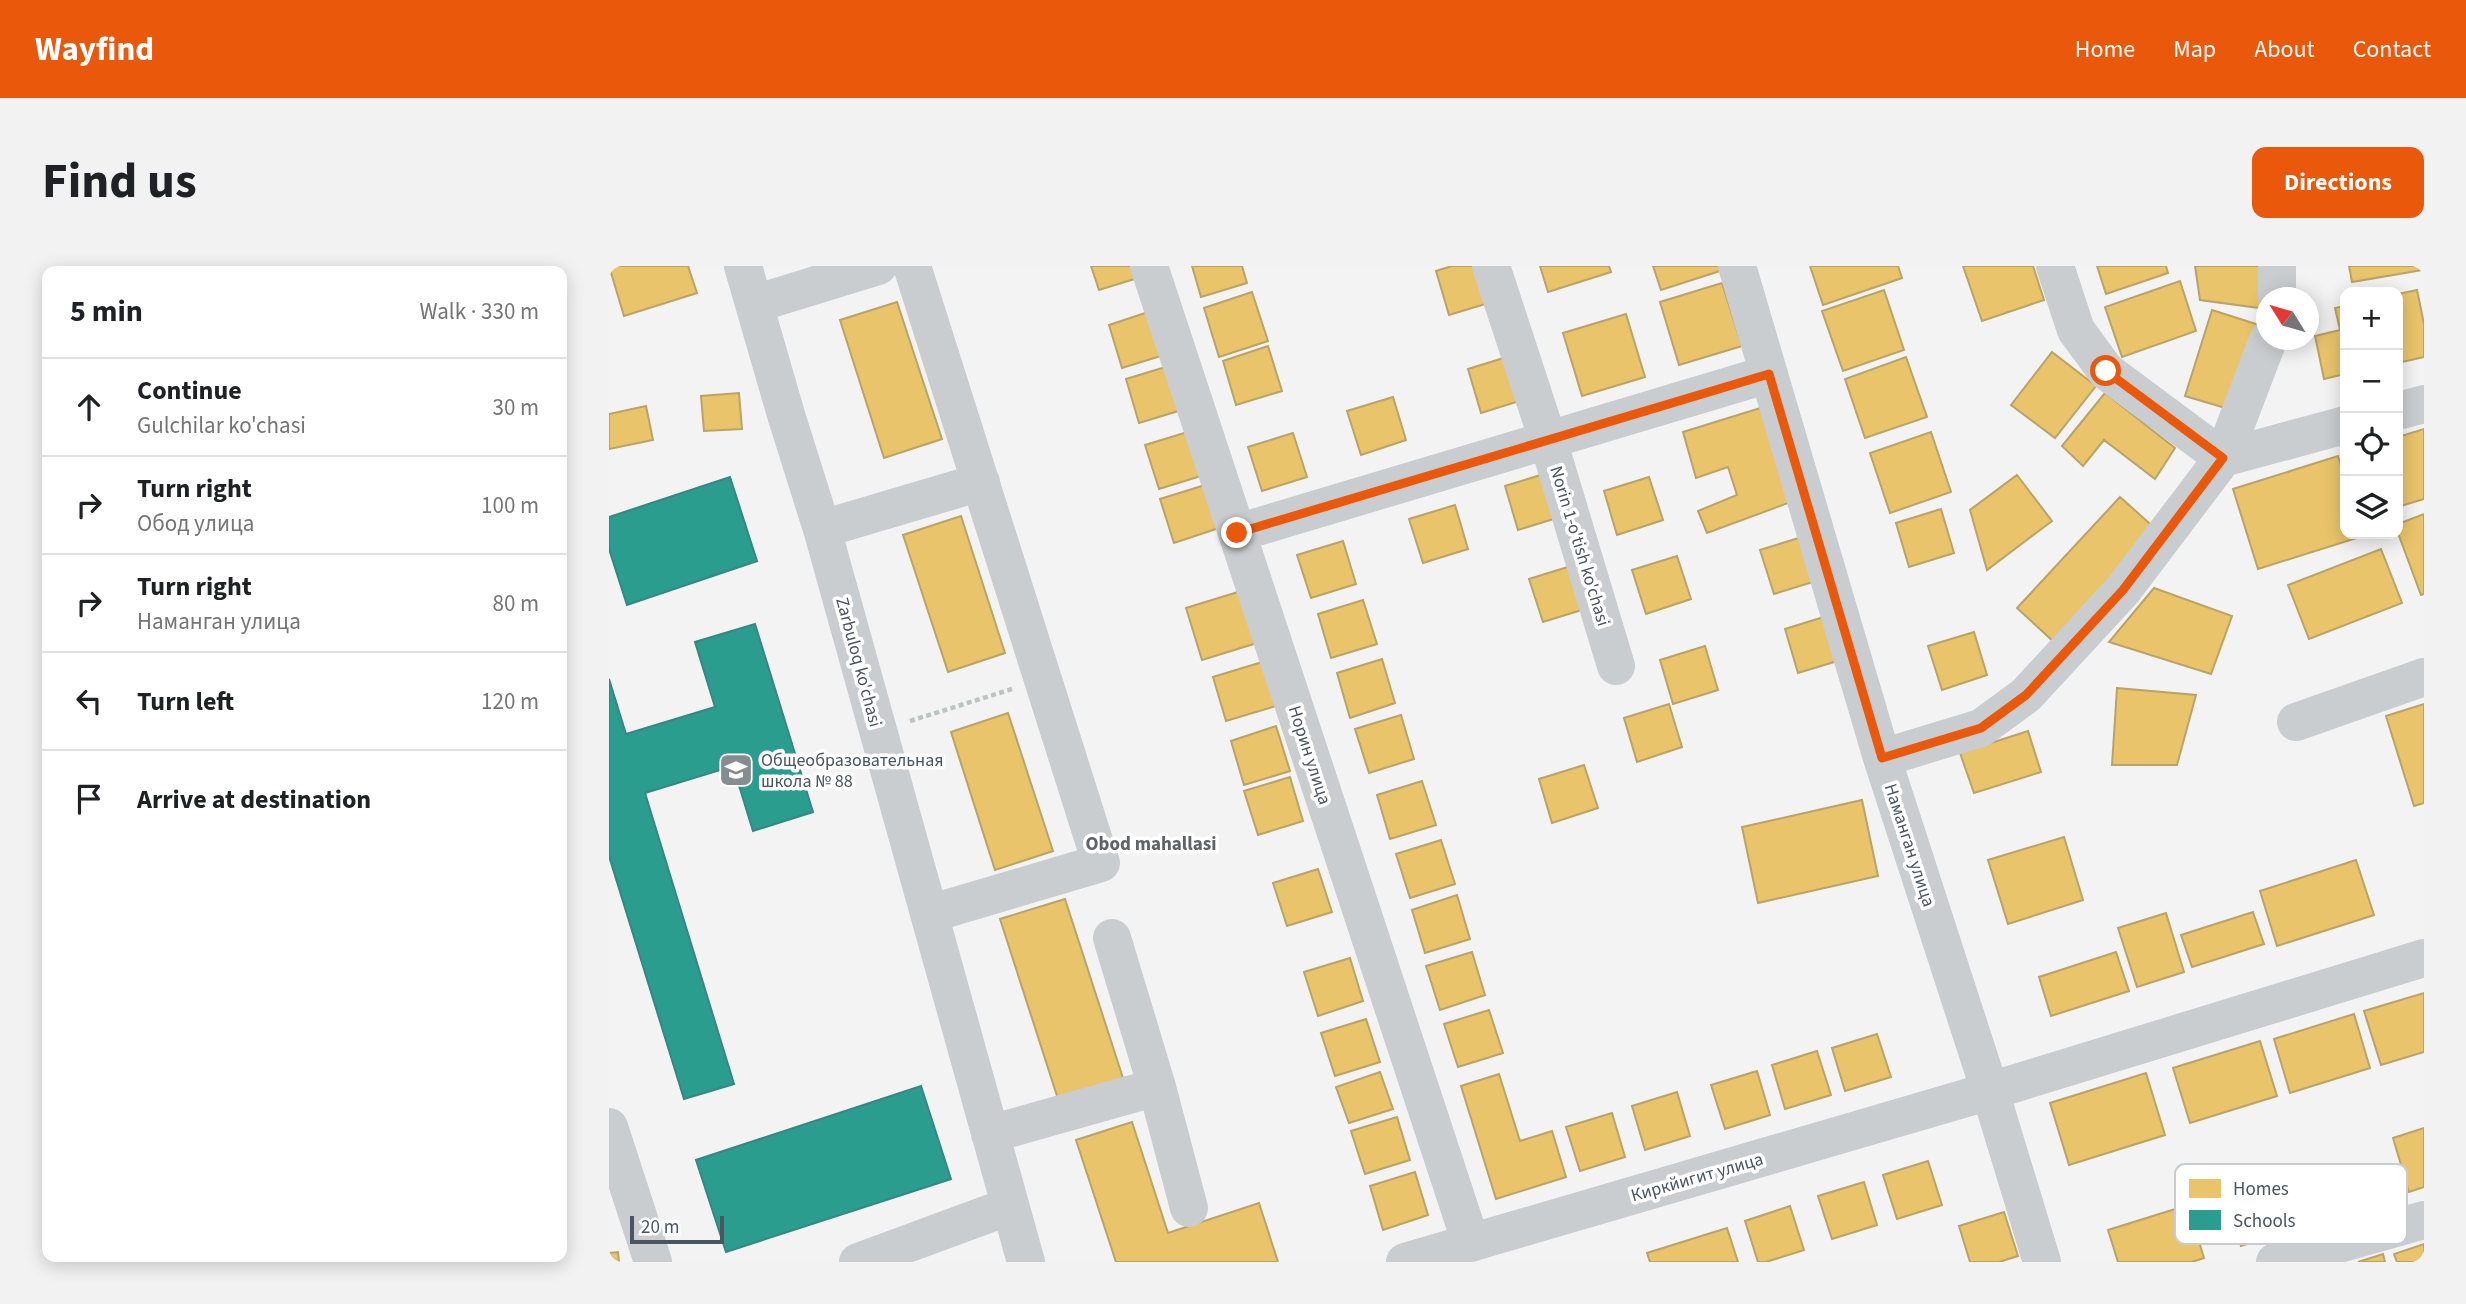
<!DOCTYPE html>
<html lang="en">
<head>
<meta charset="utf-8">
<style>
	:root { --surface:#fff; --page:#f2f2f2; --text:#202124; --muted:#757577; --line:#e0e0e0; --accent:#ea580c }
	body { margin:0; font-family:"Source Sans 3",sans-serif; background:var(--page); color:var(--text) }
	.controls { position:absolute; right:21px; top:21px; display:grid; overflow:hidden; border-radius:14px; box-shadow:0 4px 18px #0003 }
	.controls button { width:63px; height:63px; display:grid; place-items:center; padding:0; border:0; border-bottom:2px solid var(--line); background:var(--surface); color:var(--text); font:35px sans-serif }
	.compass { position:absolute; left:1647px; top:21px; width:63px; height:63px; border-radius:50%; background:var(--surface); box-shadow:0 4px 18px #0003; rotate:307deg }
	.scale { position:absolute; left:21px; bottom:18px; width:94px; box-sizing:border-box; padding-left:7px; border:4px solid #4a565f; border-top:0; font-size:19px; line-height:24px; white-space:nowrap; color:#4a565f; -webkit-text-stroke:5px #fff; paint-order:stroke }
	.stop { position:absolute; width:21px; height:21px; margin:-16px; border:5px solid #ea580c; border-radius:50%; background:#fff }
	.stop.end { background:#ea580c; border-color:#fff; box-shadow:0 2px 7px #0008 }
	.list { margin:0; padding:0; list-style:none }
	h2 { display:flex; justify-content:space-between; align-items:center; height:91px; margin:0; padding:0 28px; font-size:30px }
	h2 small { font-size:23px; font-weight:400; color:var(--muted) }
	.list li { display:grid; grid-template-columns:46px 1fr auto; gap:21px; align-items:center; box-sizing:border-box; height:98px; padding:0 28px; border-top:2px solid var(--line) }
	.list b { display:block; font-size:26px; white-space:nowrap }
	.list p { margin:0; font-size:23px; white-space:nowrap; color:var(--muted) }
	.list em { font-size:23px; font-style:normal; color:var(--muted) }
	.icon { flex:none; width:38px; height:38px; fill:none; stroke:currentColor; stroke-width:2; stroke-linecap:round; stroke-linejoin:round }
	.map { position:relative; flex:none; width:1815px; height:996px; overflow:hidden; border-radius:14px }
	header { display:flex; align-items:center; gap:42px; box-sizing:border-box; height:98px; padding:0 35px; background:var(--accent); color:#fff }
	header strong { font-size:33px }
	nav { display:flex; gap:38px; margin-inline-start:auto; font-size:24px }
	.intro { display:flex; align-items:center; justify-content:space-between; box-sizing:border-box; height:168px; padding:0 42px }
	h1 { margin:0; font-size:49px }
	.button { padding:18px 32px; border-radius:14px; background:var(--accent); color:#fff; font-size:24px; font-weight:700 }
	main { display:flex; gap:42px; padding:0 42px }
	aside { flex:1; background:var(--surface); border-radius:14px; box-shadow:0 4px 18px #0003 }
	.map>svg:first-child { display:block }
	.homes { fill:#e9c46a; stroke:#b9a367; stroke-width:2 }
	.schools { fill:#2a9d8f; stroke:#348881; stroke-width:2 }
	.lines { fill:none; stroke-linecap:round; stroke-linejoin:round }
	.path { stroke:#bac5c1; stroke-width:4.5; stroke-dasharray:5 3.5; stroke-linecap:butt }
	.minor { stroke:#cacdcf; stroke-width:38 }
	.route { stroke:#ea580c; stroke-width:9 }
	.labels { text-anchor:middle; stroke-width:7; stroke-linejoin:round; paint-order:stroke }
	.street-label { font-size:18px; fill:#4a565f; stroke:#fff }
	.poi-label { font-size:18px; fill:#4a565f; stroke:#fff; text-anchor:start }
	.neighbourhood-label { font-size:19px; font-weight:bold; fill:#5f6267; stroke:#fff }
	.key { fill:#fff; stroke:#c9cccf; stroke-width:2 }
	.key-label { font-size:19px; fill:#4a565f }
</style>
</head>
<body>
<header>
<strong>Wayfind</strong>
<nav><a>Home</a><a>Map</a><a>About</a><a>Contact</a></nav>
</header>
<div class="intro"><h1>Find us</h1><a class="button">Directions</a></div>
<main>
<aside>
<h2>5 min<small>Walk · 330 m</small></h2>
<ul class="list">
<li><svg class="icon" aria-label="ahead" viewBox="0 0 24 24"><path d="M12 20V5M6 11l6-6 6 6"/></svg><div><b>Continue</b><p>Gulchilar ko'chasi</p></div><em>30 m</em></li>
<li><svg class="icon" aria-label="right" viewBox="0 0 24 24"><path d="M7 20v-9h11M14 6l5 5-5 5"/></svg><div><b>Turn right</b><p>Обод улица</p></div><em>100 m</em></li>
<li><svg class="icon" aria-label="right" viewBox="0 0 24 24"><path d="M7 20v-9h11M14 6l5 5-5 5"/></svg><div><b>Turn right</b><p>Наманган улица</p></div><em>80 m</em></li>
<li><svg class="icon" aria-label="left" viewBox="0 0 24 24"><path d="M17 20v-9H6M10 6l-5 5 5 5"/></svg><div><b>Turn left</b></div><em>120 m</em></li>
<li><svg class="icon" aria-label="arrive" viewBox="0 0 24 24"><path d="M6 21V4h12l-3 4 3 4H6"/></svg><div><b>Arrive at destination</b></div></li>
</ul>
</aside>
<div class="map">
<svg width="1815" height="996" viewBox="0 0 1815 996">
	<rect width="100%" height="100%" fill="#f3f3f3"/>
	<path class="homes" d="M0,0H79L88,27L15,50Z
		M482,0H532L535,10L490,24Z
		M583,0H633L638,17L592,31Z
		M843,0H875L886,35L840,49L827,5Z
		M931,0H1000L1002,6L939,26Z
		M1044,0H1113L1114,4L1052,24Z
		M1201,0H1289L1293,12L1214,39Z
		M1354,0H1424L1435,34L1373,55Z
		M1488,0H1557L1559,7L1497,28Z
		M1586,0H1660L1658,43L1591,34Z
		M1740,0H1813L1814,4L1743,16Z
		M1571,15L1587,65L1513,91L1496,41Z
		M1113,17L1133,80L1070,99L1051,36Z
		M1275,24L1295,84L1234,105L1213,45Z
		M1808,24L1815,58V91L1789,97V28Z
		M643,26L659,75L610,91L595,42Z
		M288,36L333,173L275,192L231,54Z
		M1736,40V108L1715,113L1706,70L1731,64L1726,42Z
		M545,44L558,88L513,102L500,59Z
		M1603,44L1650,59L1623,144L1576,130Z
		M1017,48L1036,111L973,130L954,67Z
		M659,80L673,125L627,139L614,95Z
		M1443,86L1487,120L1446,172L1402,139Z
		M904,89L917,133L872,147L859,103Z
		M1297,91L1318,151L1256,172L1236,113Z
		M563,99L576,143L530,157L517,113Z
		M130,127L133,163L95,165L92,130Z
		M1496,127L1566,182L1546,213L1495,174L1474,200L1453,180Z
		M784,131L797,174L752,189L738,145Z
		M1161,139L1190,233L1098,267L1089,245L1128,229L1119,201L1087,212L1074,166Z
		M37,140L44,174L0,183V148Z
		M1815,163V233L1789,241V171Z
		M582,165L595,209L550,223L536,179Z
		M1322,166L1342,226L1281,247L1261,187Z
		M684,167L698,211L653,225L639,181Z
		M1729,190L1736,212V268H1754V270L1649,303L1624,223Z
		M941,206L954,250L909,264L896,220Z
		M1408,209L1443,255L1378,304L1361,244Z
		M1040,211L1054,254L1008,269L995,225Z
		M596,219L610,262L565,277L551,233Z
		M1511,231L1549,265L1446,377L1408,342Z
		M846,239L859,283L814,297L800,253Z
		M1332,243L1345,287L1300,301L1287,257Z
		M1815,248V328L1812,329L1789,267V258Z
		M352,250L396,387L339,406L294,269Z
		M1196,270L1210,314L1165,328L1151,284Z
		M734,275L747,318L702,332L688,289Z
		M1772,283L1793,337L1700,373L1679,319Z
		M1068,290L1082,333L1037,348L1023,304Z
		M965,299L979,342L934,356L920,313Z
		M1545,322L1623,350L1602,408L1500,376Z
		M632,325L648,377L593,394L577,342Z
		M754,334L768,378L722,392L709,348Z
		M1221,349L1235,393L1189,407L1176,363Z
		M1365,366L1378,409L1333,424L1319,380Z
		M1096,380L1109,424L1064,438L1051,394Z
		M773,393L786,437L741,452L728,407Z
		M653,396L667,440L617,455L604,411Z
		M1508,422L1587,429L1568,499H1503Z
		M1060,438L1073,481L1028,496L1015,452Z
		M1815,438V537L1805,540L1777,450Z
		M399,447L444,585L386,604L342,466Z
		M792,449L805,493L760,507L746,463Z
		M667,460L681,505L635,519L622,475Z
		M1419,465L1432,506L1365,527L1351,487Z
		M975,499L989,542L943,557L930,513Z
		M681,511L694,555L649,569L635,525Z
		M813,515L827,559L781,573L768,529Z
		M1253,534L1269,610L1149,637L1133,561Z
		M1455,571L1474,634L1399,658L1379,594Z
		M832,574L846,618L801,632L787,588Z
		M1747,594L1765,649L1668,680L1651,625Z
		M709,603L723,646L678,660L664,617Z
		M848,629L861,673L816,687L803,644Z
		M456,633L514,812L449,833L391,653Z
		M1644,646L1655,678L1583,701L1572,669Z
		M1557,647L1575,706L1528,721L1509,662Z
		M863,686L876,729L831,744L817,700Z
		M1507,686L1520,725L1442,750L1430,711Z
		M741,692L754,735L709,750L695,706Z
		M1815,727V786L1772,799L1755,745Z
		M880,744L894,787L849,801L835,758Z
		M1745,748L1761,802L1681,827L1665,773Z
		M757,753L771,796L726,810L712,767Z
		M1268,768L1282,811L1236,825L1223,782Z
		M1651,775L1668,830L1581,857L1564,802Z
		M1208,785L1222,829L1176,843L1163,799Z
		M1148,805L1161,849L1116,863L1102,819Z
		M771,806L784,843L740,857L727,821Z
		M1537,807L1556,869L1460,899L1441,837Z
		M890,808L911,875L943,865L957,911L887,933L852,820Z
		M1068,826L1081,870L1036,884L1023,840Z
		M1003,847L1016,891L971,905L957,861Z
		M788,851L801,894L756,908L742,865Z
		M523,856L559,967L650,937L669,996H507L467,874Z
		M1815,862V921L1800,926L1784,872Z
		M1319,895L1333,939L1288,953L1274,909Z
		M1695,901L1712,954L1632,980L1615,926Z
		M806,906L819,949L774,964L761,920Z
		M1255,916L1268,959L1223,973L1209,930Z
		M1579,939L1595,992L1583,996H1509L1499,964Z
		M1181,940L1195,984L1157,996H1149L1136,955Z
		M1395,946L1409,990L1390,996H1361L1350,960Z
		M1118,962L1129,996H1041L1038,987Z
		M1815,978V996H1788L1785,988Z
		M9,986L10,996H0V987Z
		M1774,988L1776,996H1749Z"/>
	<path class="schools" d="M121,211L148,295L18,339L0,283V251Z
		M146,358L204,546L144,565L124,500L36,527L125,818L75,833L0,590V413L17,468L106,441L86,376Z
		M312,820L342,913L117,986L87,894Z"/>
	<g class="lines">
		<path class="path" d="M301,455L403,423"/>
		<path class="minor" d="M134,0L178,152L213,263L417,996
			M303,0L492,597L320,648
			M540,0L862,977
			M882,0L939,174L1007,400
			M1128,0L1273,492L1381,825L1433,996
			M1446,0L1467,64L1497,105L1614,192L1736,159
			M1668,32V0
			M145,38L269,0
			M1789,145L1815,138
			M213,263L372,216
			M628,267L1160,108
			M1687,456L1815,411
			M1273,492L1372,462L1417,429L1514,324L1614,192L1659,74
			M548,821L580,942
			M0,861L44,996
			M381,868L548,821L503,672
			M249,996L401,940
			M796,996L1381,825L1815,692
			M1666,996L1815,954"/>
	</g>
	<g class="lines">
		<path class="route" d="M628,267L1160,108L1273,492L1372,462L1417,429L1514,324L1614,192L1497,105"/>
	</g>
	<defs>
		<g id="school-square" transform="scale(1.75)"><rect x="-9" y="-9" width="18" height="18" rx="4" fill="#858d93" stroke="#fff"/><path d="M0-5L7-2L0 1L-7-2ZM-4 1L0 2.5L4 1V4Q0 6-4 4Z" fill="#fff"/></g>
	</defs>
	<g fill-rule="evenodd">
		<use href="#school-square" x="127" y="504"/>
	</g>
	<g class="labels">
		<g class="street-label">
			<text transform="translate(971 280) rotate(73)" y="6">Norin 1-o'tish ko'chasi</text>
			<text transform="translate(250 396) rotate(75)" y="6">Zarbuloq ko'chasi</text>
			<text transform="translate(701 489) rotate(72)" y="6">Норин улица</text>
			<text transform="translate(1301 579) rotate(72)" y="6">Наманган улица</text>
			<text transform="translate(1088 911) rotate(-16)" y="6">Киркйигит улица</text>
		</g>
		<g class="poi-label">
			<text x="152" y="500">Общеобразовательная<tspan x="152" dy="21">школа № 88</tspan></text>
		</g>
		<g class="neighbourhood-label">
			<text x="542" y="584">Obod mahallasi</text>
		</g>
	</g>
	<rect x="1566" y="898" width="232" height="80" rx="10" class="key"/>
	<rect x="1580" y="913" width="32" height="19" fill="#e9c46a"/>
	<rect x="1580" y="944" width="32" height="20" fill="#2a9d8f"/>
	<g class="key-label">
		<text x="1624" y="929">Homes</text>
		<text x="1624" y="961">Schools</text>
	</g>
</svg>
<div class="controls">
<button>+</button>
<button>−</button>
<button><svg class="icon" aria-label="locate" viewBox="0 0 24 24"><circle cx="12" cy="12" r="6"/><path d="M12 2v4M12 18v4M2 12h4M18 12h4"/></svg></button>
<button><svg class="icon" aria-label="layers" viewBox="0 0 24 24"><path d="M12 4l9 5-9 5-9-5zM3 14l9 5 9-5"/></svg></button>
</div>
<svg class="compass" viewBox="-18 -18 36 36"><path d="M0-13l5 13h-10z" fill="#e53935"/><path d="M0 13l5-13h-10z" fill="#757577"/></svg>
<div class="scale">20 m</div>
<div class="stop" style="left:1497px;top:105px"></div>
<div class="stop end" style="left:628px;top:267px"></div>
</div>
</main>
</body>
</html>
